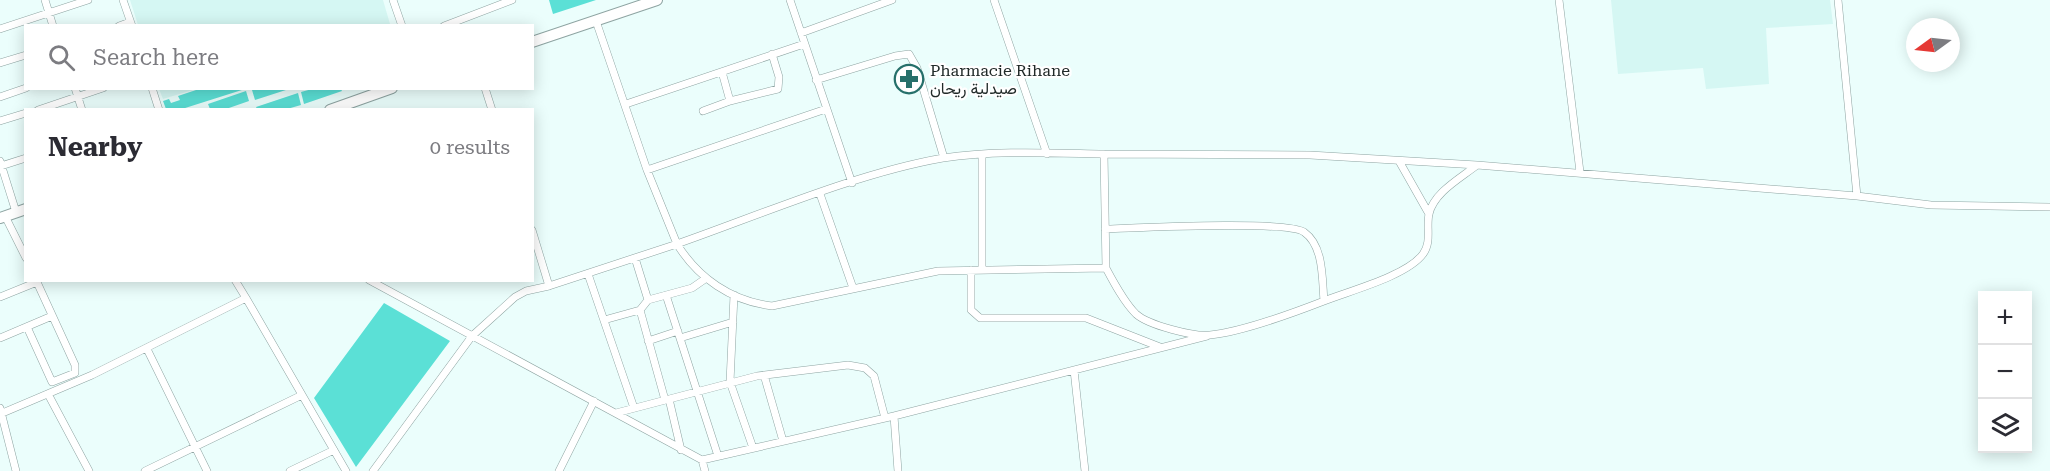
<!DOCTYPE html>
<html lang="en">
<head>
<meta charset="utf-8">
<style>
	:root { --surface:#fff; --page:#f2f2f3; --text:#2b2b33; --muted:#7c7c81; --line:#e1e1e2 }
	body { margin:0; font-family:"Roboto Serif",Vazirmatn,serif; background:var(--page); color:var(--text) }
	.controls { position:absolute; right:18px; bottom:18px; display:grid; overflow:hidden; border-radius:0px; box-shadow:0 3px 15px #0003 }
	.controls button { width:54px; height:54px; display:grid; place-items:center; padding:0; border:0; border-bottom:2px solid var(--line); background:var(--surface); color:var(--text); font:30px sans-serif }
	.compass { position:absolute; left:1906px; top:18px; width:54px; height:54px; border-radius:50%; background:var(--surface); box-shadow:0 3px 15px #0003; rotate:255deg }
	.list { margin:0; padding:0; list-style:none }
	h2 { display:flex; justify-content:space-between; align-items:center; height:78px; margin:0; padding:0 24px; font-size:26px }
	h2 small { font-size:20px; font-weight:400; color:var(--muted) }
	.icon { flex:none; width:33px; height:33px; fill:none; stroke:currentColor; stroke-width:2; stroke-linecap:round; stroke-linejoin:round }
	.map { position:relative; flex:none; width:2050px; height:471px; overflow:hidden }
	.search { position:absolute; background:var(--surface); box-shadow:0 3px 15px #0003; left:24px; top:24px; width:510px; height:66px; display:flex; align-items:center; gap:15px; box-sizing:border-box; padding:0 21px; border-radius:0px; color:var(--muted); font-size:22px }
	.panel { position:absolute; background:var(--surface); box-shadow:0 3px 15px #0003; left:24px; top:108px; width:510px; height:174px; border-radius:0px }
	.map>svg:first-child { display:block }
	.built { fill:#d5f7f3 }
	.green { fill:#5be0d6 }
	.lines { fill:none; stroke-linecap:round; stroke-linejoin:round }
	.street-casing { stroke:#8ea4a2; stroke-width:8 }
	.primary-casing { stroke:#8ea4a2; stroke-width:12 }
	.street { stroke:#fff; stroke-width:7 }
	.primary { stroke:#fff; stroke-width:10 }
	.labels { text-anchor:middle; stroke-width:4.5; stroke-linejoin:round; paint-order:stroke }
	.poi-label { font-size:16px; fill:#212a29; stroke:#fff; text-anchor:start }
</style>
</head>
<body>
<div class="map">
<svg width="2050" height="471" viewBox="0 0 2050 471">
	<rect width="100%" height="100%" fill="#ebfefc"/>
	<path class="built" d="M130,0H383L390,24L138,25Z
		M1611,0H1830L1833,24L1766,28L1769,84L1706,89L1703,68L1618,74Z
		M159,89V88L196,89L163,99Z"/>
	<path class="green" d="M549,0H596L553,14Z
		M256,88H289V89L255,100L252,90Z
		M199,89V88L245,89L182,109H166L163,101L169,99L171,103L180,100L178,96Z
		M312,89H341L342,91L304,104L301,92Z
		M246,91L249,101L226,109H210L208,104Z
		M298,93L301,105L287,109H257L256,107Z
		M384,303L450,341L356,467L314,398Z"/>
	<g class="lines">
		<g class="street-casing">
			<path id="street" d="M45,0L53,26
				M123,0L132,26
				M393,0L402,26
				M790,0L852,183
				M994,0L1047,154
				M1559,0L1580,172
				M1838,0L1857,196
				M119,26L130,22
				M444,26L512,0
				M0,29L88,0
				M801,33L892,0
				M0,63L26,55
				M816,80L895,56L909,54L917,68L944,158
				M75,88L82,110
				M152,88L159,110
				M485,88L492,110
				M0,97L26,88
				M730,101L778,89L779,77L772,54
				M626,104L804,44
				M38,110L103,88
				M703,111L730,101L722,72
				M0,121L26,113
				M1104,154C1051,153 995,150 943,158C857,173 760,215 677,244C698,278 731,301 772,306L938,271L1106,268C1114,283 1124,302 1136,314C1148,325 1194,337 1210,335C1242,332 1293,313 1324,301C1322,279 1324,246 1304,232C1286,220 1135,228 1105,229
				M0,161L16,212
				M1399,161L1429,214
				M1,166L26,158
				M647,170L826,109
				M820,194L853,288
				M5,216L26,258
				M532,230L549,286L677,244L647,170L596,21
				M635,258L648,300
				M1106,268L1104,154L1310,155L1477,165
				M971,270V310L980,318H1086L1160,347
				M982,270V155
				M588,274L634,408
				M369,280L702,460L705,471
				M666,295L718,456
				M734,295L730,382L753,448
				M0,297L37,282
				M246,298L346,471
				M1324,301C1349,291 1407,276 1423,254C1432,242 1426,227 1429,214C1434,192 1461,178 1477,165L1857,196L1931,205L2050,207
				M640,310L665,400
				M604,320L640,310L648,300L692,288L705,279
				M27,327L52,382L75,373V365L36,280
				M0,338L52,316
				M680,338L733,322
				M648,341L678,331
				M147,349L207,471
				M1074,370L1085,471
				M764,375L783,441
				M48,394L89,471
				M669,399L681,450
				M0,408L16,471
				M616,413L757,376L848,365L865,368L874,376L885,418
				M0,414L92,375L246,298L235,280
				M894,416L898,471
				M702,460L894,416L1207,336
				M145,471L302,395
				M290,471L334,450
				M373,471L472,336L515,297L526,291L549,286
				M559,471L594,401"/>
		</g>
		<g class="primary-casing">
			<path id="primary" d="M532,42L657,0
				M330,110L392,88
				M0,218L26,209"/>
		</g>
		<use href="#street" class="street"/>
		<use href="#primary" class="primary"/>
	</g>
	<defs>
		<g id="pharmacy-ring" transform="scale(1.5)"><circle r="9.5" fill="#fff" stroke="#27706b" stroke-width="1.5"/><path d="M-2-6h4v4h4v4h-4v4h-4v-4h-4v-4h4Z" fill="#27706b"/></g>
	</defs>
	<g fill-rule="evenodd">
		<use href="#pharmacy-ring" x="909" y="79"/>
	</g>
	<g class="labels">
		<g class="poi-label">
			<text x="930" y="76">Pharmacie Rihane<tspan x="930" dy="18">صيدلية ريحان</tspan></text>
		</g>
	</g>
</svg>
<div class="controls">
<button>+</button>
<button>−</button>
<button><svg class="icon" aria-label="layers" viewBox="0 0 24 24"><path d="M12 4l9 5-9 5-9-5zM3 14l9 5 9-5"/></svg></button>
</div>
<svg class="compass" viewBox="-18 -18 36 36"><path d="M0-13l5 13h-10z" fill="#e53935"/><path d="M0 13l5-13h-10z" fill="#7c7c81"/></svg>
<div class="search"><svg class="icon" aria-label="search" viewBox="0 0 24 24"><circle cx="10" cy="10" r="6"/><path d="M15 15l6 6"/></svg>Search here</div>
<section class="panel">
<h2>Nearby<small>0 results</small></h2>
<ul class="list">
</ul>
</section>
</div>
</body>
</html>
